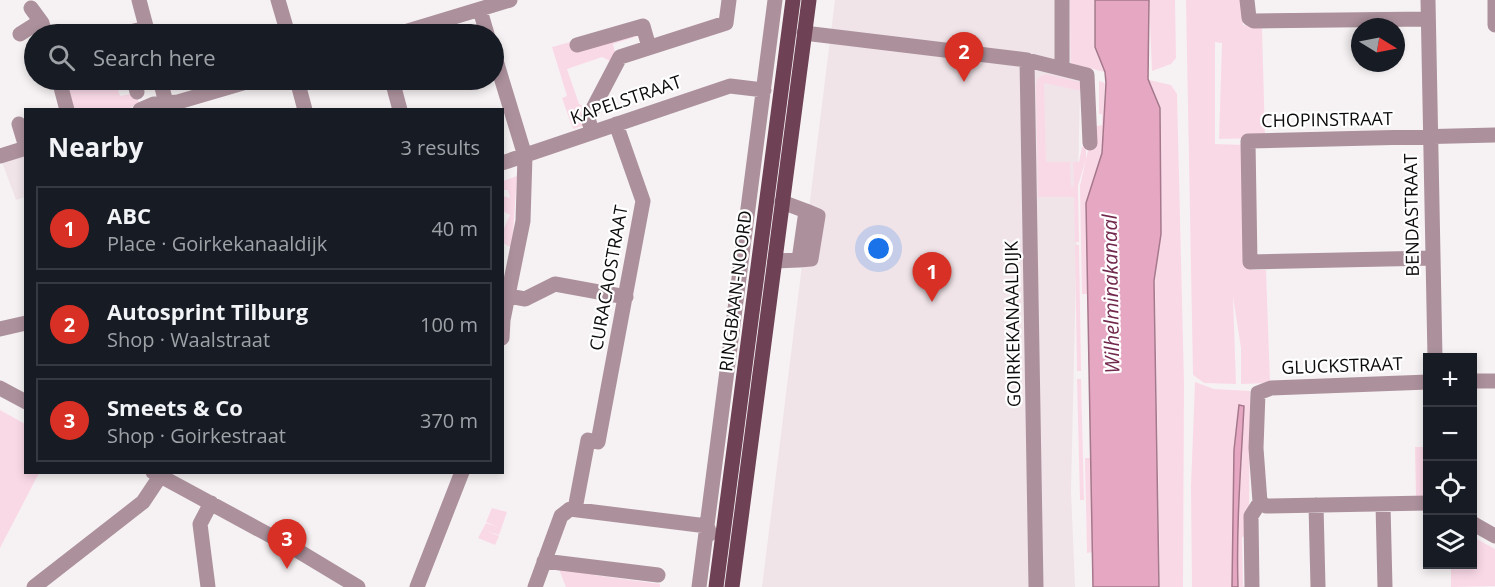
<!DOCTYPE html>
<html lang="en">
<head>
<meta charset="utf-8">
<style>
	:root { --surface:#171b24; --page:#20242c; --text:#f1f3f6; --muted:#9ea1a6; --line:#363941; --accent:#d93025 }
	body { margin:0; font-family:"Open Sans",sans-serif; background:var(--page); color:var(--text) }
	.controls { position:absolute; right:18px; bottom:18px; display:grid; overflow:hidden; border-radius:0px; box-shadow:0 3px 9px #0003 }
	.controls button { width:54px; height:54px; display:grid; place-items:center; padding:0; border:0; border-bottom:2px solid var(--line); background:var(--surface); color:var(--text); font:30px sans-serif }
	.compass { position:absolute; left:1351px; top:18px; width:54px; height:54px; border-radius:50%; background:var(--surface); box-shadow:0 3px 9px #0003; rotate:100deg }
	.you { position:absolute; left:879px; top:249px; width:21px; height:21px; margin:-15px; border:4px solid #fff; border-radius:50%; background:#1a73e8; box-shadow:0 0 0 9px #1a73e833 }
	.badge { display:grid; place-items:center; width:39px; height:39px; border-radius:50%; background:var(--accent); color:#fff; font-size:20px; font-weight:700 }
	.pin { position:absolute; translate:-50% -50px; filter:drop-shadow(0 2px 3px #0008) }
	.pin::after { content:''; position:absolute; top:32px; width:21px; height:18px; background:inherit; clip-path:polygon(0 0,100% 0,50% 100%) }
	.list { margin:0; padding:0; list-style:none }
	h2 { display:flex; justify-content:space-between; align-items:center; height:78px; margin:0; padding:0 24px; font-size:26px }
	h2 small { font-size:20px; font-weight:400; color:var(--muted) }
	.list li { display:grid; grid-template-columns:39px 1fr auto; gap:18px; align-items:center; box-sizing:border-box; height:84px; margin:0 12px 12px; padding:0 12px; border:2px solid var(--line); border-radius:0px }
	.list b { display:block; font-size:22px; white-space:nowrap }
	.list p { margin:0; font-size:20px; white-space:nowrap; color:var(--muted) }
	.list em { font-size:20px; font-style:normal; color:var(--muted) }
	.icon { flex:none; width:33px; height:33px; fill:none; stroke:currentColor; stroke-width:2; stroke-linecap:round; stroke-linejoin:round }
	.map { position:relative; flex:none; width:1495px; height:587px; overflow:hidden }
	.search { position:absolute; background:var(--surface); box-shadow:0 3px 9px #0003; left:24px; top:24px; width:480px; height:66px; display:flex; align-items:center; gap:15px; box-sizing:border-box; padding:0 21px; border-radius:33px; color:var(--muted); font-size:22px }
	.panel { position:absolute; background:var(--surface); box-shadow:0 3px 9px #0003; left:24px; top:108px; width:480px; height:366px; border-radius:0px }
	.map>svg:first-child { display:block }
	.built { fill:#f0e4e9 }
	.green { fill:#fad9e7 }
	.water { fill:#e6a7c2; stroke:#a5788b; stroke-width:1.5 }
	.lines { fill:none; stroke-linecap:round; stroke-linejoin:round }
	.minor { stroke:#ac919c; stroke-width:15 }
	.major { stroke:#6e4155; stroke-width:15 }
	.labels { text-anchor:middle; stroke-width:4.5; stroke-linejoin:round; paint-order:stroke }
	.street-label { font-size:18px; fill:#0d0b0c; stroke:#fff }
	.water-label { font-size:20px; font-style:italic; fill:#72294e; stroke:#fff }
</style>
</head>
<body>
<div class="map">
<svg width="1495" height="587" viewBox="0 0 1495 587">
	<rect width="100%" height="100%" fill="#f6f2f3"/>
	<path class="built" d="M835,0H1077L1080,92L1071,491L1075,587H762Z
		M25,154V197L16,200L2,162Z"/>
	<path class="green" d="M1070,0H1094V47L1104,72L1071,63Z
		M1149,0H1175L1176,58L1171,64L1152,71Z
		M1186,0H1242L1243,25L1262,28L1265,138L1219,139L1222,43L1215,42V144L1246,145L1248,265L1252,270H1266L1270,383L1241,384V348L1233,297L1236,384L1204,383L1193,375Z
		M637,34L640,35L641,44L638,36L613,44L616,56L610,61L602,57L567,69L579,104L587,108L585,125L573,129L562,98L567,96L552,47L574,41Z
		M1046,74L1084,83L1082,91L1044,83L1046,162H1070L1071,187L1074,186L1073,162H1079L1082,147H1086V159L1078,186L1079,242H1075L1074,197H1038L1036,84L1039,77Z
		M66,80H75L77,83L82,80H115L120,96L131,94L137,97L139,103L128,109H74Z
		M1149,80L1171,85L1177,94L1184,383L1183,587H1160L1155,282L1161,234V108Z
		M1099,81L1105,83L1102,153L1086,202L1088,294H1082L1080,186L1088,150H1093V127L1102,125V114H1099Z
		M517,176L512,248L503,243V230L510,215L503,211V196L510,198L508,190H503V181Z
		M1075,245H1079L1081,371H1077Z
		M1077,379H1081L1084,500H1080Z
		M1195,382L1214,389L1250,391L1249,512L1246,536L1242,537L1243,586L1247,587H1192L1191,486Z
		M0,410L25,424L26,472L39,473L0,548Z
		M1415,447H1426L1427,497H1416Z
		M1085,458H1091L1093,552L1087,553Z
		M492,508L507,512L499,535L487,531L499,536L495,545L478,538L486,523L498,527L486,522Z
		M1473,537L1495,549V586L1451,587V565L1472,564Z
		M558,567L593,571L594,575L660,584V587H566Z"/>
	<path class="water" d="M1095,0H1149L1148,79L1160,108L1161,234L1154,281L1159,587H1093L1086,203L1102,153L1106,83L1105,72L1095,47Z
		M1239,405L1244,406C1241,466 1236,526 1238,587H1232L1234,450Z"/>
	<g class="lines">
		<path class="minor" d="M139,0L148,34
			M278,0L288,34
			M1247,0L1249,18L1254,21L1428,19
			M1428,0L1435,358
			M1495,0V25
			M31,8L42,23L45,34
			M480,10L487,34
			M804,33L1027,60L1087,75L1090,143
			M20,34L39,22
			M121,34L147,28
			M398,34L510,0
			M577,45L643,26L649,47
			M494,54L525,156L523,221L503,320L502,338
			M1027,60L1036,587
			M1062,67V0
			M59,80L67,110
			M134,80L137,92
			M160,80L168,110
			M297,80L305,110
			M392,80L400,110
			M140,110L154,104L178,102L253,80
			M19,124L26,147
			M592,132L588,118L620,57L726,23L729,0
			M0,156L26,148
			M502,163L730,86L764,90
			M1433,258L1250,262L1248,141L1495,135
			M799,260L811,259L818,216L806,211
			M775,261L799,260L806,211L782,202
			M508,296L525,299L555,284L626,297
			M0,329L26,323
			M1472,381H1495
			M0,388L26,402
			M153,472L295,549L358,587
			M1260,502L1266,506L1428,503
			M1316,505L1318,587
			M1383,505L1385,587
			M575,509L588,440L598,442L643,201L616,124
			M1472,523L1495,536
			M544,561L658,575
			M34,587L143,502L163,472
			M208,587L200,524L211,503
			M417,587L462,472
			M535,587L561,516L570,509L707,526L710,534
			M699,587L775,0
			M1252,587L1251,516L1260,502L1256,448L1258,393L1271,388L1428,382"/>
		<path class="major" d="M716,587L793,0
			M732,587L809,0"/>
	</g>
	<g class="labels">
		<g class="street-label">
			<text transform="translate(626 100) rotate(-19)" y="6">KAPELSTRAAT</text>
			<text transform="translate(1327 120) rotate(-1)" y="6">CHOPINSTRAAT</text>
			<text transform="translate(1412 215) rotate(-91)" y="6">BENDASTRAAT</text>
			<text transform="translate(609 278) rotate(-80)" y="6">CURACAOSTRAAT</text>
			<text transform="translate(736 291) rotate(-83)" y="6">RINGBAAN-NOORD</text>
			<text transform="translate(1013 324) rotate(-91)" y="6">GOIRKEKANAALDIJK</text>
			<text transform="translate(1342 366) rotate(-2)" y="6">GLUCKSTRAAT</text>
		</g>
		<g class="water-label">
			<text transform="translate(1111 294) rotate(-91)" y="7">Wilhelminakanaal</text>
		</g>
	</g>
</svg>
<div class="controls">
<button>+</button>
<button>−</button>
<button><svg class="icon" aria-label="locate" viewBox="0 0 24 24"><circle cx="12" cy="12" r="6"/><path d="M12 2v4M12 18v4M2 12h4M18 12h4"/></svg></button>
<button><svg class="icon" aria-label="layers" viewBox="0 0 24 24"><path d="M12 4l9 5-9 5-9-5zM3 14l9 5 9-5"/></svg></button>
</div>
<svg class="compass" viewBox="-18 -18 36 36"><path d="M0-13l5 13h-10z" fill="#e53935"/><path d="M0 13l5-13h-10z" fill="#9ea1a6"/></svg>
<div class="you"></div>
<div class="pin badge" style="left:932px;top:302px">1</div>
<div class="pin badge" style="left:964px;top:82px">2</div>
<div class="pin badge" style="left:287px;top:569px">3</div>
<div class="search"><svg class="icon" aria-label="search" viewBox="0 0 24 24"><circle cx="10" cy="10" r="6"/><path d="M15 15l6 6"/></svg>Search here</div>
<section class="panel">
<h2>Nearby<small>3 results</small></h2>
<ul class="list">
<li><span class="badge">1</span><div><b>ABC</b><p>Place · Goirkekanaaldijk</p></div><em>40 m</em></li>
<li><span class="badge">2</span><div><b>Autosprint Tilburg</b><p>Shop · Waalstraat</p></div><em>100 m</em></li>
<li><span class="badge">3</span><div><b>Smeets &amp; Co</b><p>Shop · Goirkestraat</p></div><em>370 m</em></li>
</ul>
</section>
</div>
</body>
</html>
